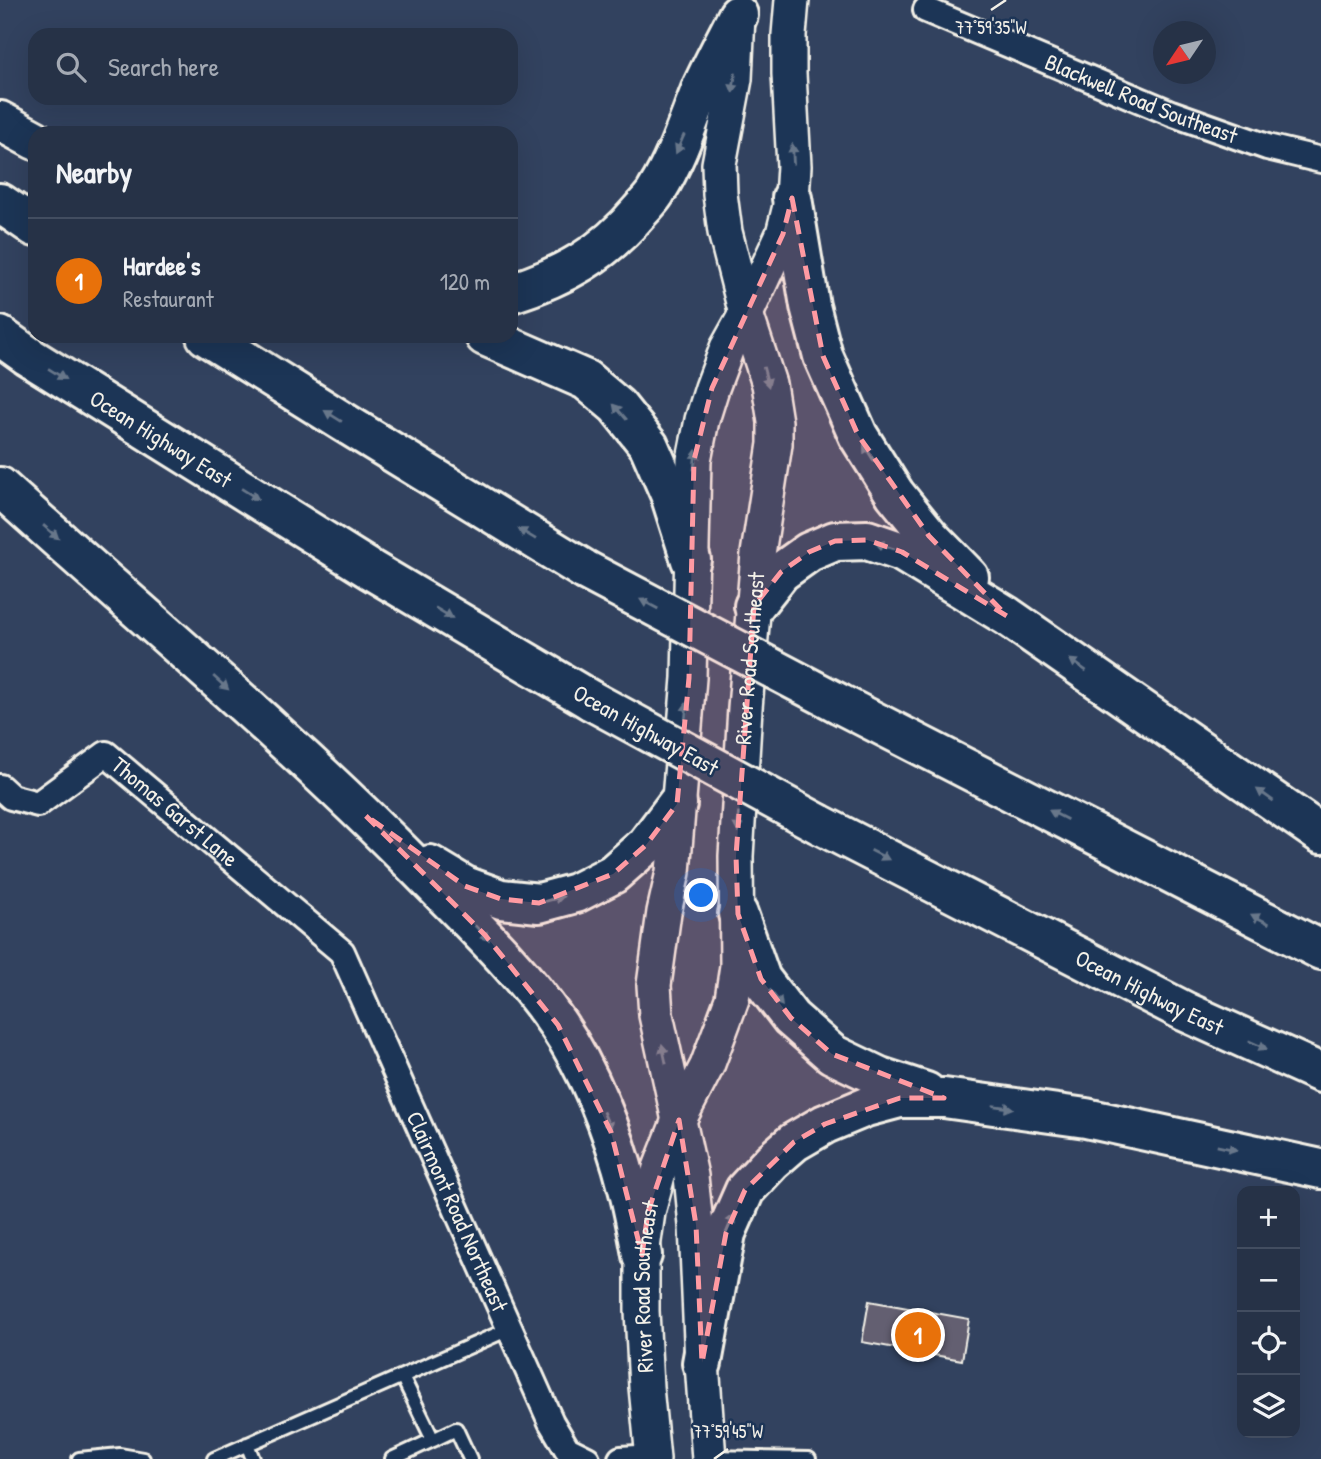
<!DOCTYPE html>
<html lang="en">
<head>
<meta charset="utf-8">
<style>
	:root { --surface:#263247; --page:#2e3a4e; --text:#f1f3f6; --muted:#a4aab4; --line:#424d60; --accent:#8c9099 }
	body { margin:0; font-family:"Patrick Hand",sans-serif; background:var(--page); color:var(--text) }
	.controls { position:absolute; right:21px; bottom:21px; display:grid; overflow:hidden; border-radius:14px; box-shadow:0 7px 28px #0002 }
	.controls button { width:63px; height:63px; display:grid; place-items:center; padding:0; border:0; border-bottom:2px solid var(--line); background:var(--surface); color:var(--text); font:35px sans-serif }
	.compass { position:absolute; left:1153px; top:21px; width:63px; height:63px; border-radius:50%; background:var(--surface); box-shadow:0 7px 28px #0002; rotate:235deg }
	.you { position:absolute; left:702px; top:896px; width:24px; height:24px; margin:-18px; border:5px solid #fff; border-radius:50%; background:#1a73e8; box-shadow:0 0 0 10px #1a73e833 }
	.badge { display:grid; place-items:center; width:46px; height:46px; border-radius:50%; background:var(--accent); color:#fff; font-size:23px; font-weight:700 }
	.pin { position:absolute; translate:-50% -50%; border:4px solid #fff; box-shadow:0 2px 7px #0006 }
	.list { margin:0; padding:0; list-style:none }
	h2 { display:flex; justify-content:space-between; align-items:center; height:91px; margin:0; padding:0 28px; font-size:30px }
	h2 small { font-size:23px; font-weight:400; color:var(--muted) }
	.list li { display:grid; grid-template-columns:46px 1fr auto; gap:21px; align-items:center; box-sizing:border-box; height:126px; padding:0 28px; border-top:2px solid var(--line) }
	.list b { display:block; font-size:26px; white-space:nowrap }
	.list p { margin:0; font-size:23px; white-space:nowrap; color:var(--muted) }
	.list em { font-size:23px; font-style:normal; color:var(--muted) }
	.icon { flex:none; width:38px; height:38px; fill:none; stroke:currentColor; stroke-width:2; stroke-linecap:round; stroke-linejoin:round }
	.map { position:relative; flex:none; width:1321px; height:1459px; overflow:hidden }
	.search { position:absolute; background:var(--surface); box-shadow:0 7px 28px #0002; left:28px; top:28px; width:490px; height:77px; display:flex; align-items:center; gap:18px; box-sizing:border-box; padding:0 24px; border-radius:21px; color:var(--muted); font-size:26px }
	.panel { position:absolute; background:var(--surface); box-shadow:0 7px 28px #0002; left:28px; top:126px; width:490px; height:217px; border-radius:21px }
	.map>svg:first-child { display:block }
	.building { fill:#645f71; stroke:#f4f1e8; stroke-width:2 }
	.lines { fill:none; stroke-linecap:round; stroke-linejoin:round }
	.lane-casing { stroke:#f4f1e8; stroke-width:18 }
	.street-casing { stroke:#f4f1e8; stroke-width:30 }
	.secondary-casing { stroke:#f4f1e8; stroke-width:38 }
	.highway-casing { stroke:#f4f1e8; stroke-width:44 }
	.lane { stroke:#1d3557; stroke-width:12 }
	.street { stroke:#1d3557; stroke-width:24 }
	.secondary { stroke:#1d3557; stroke-width:33 }
	.highway { stroke:#1d3557; stroke-width:38 }
	.highway-bridge-casing { stroke:#f4f1e8; stroke-width:44; stroke-linecap:butt }
	.highway-bridge { stroke:#1d3557; stroke-width:38 }
	.oneway { fill:#68778a }
	.marked { fill:#ff9aa2; fill-opacity:0.2; stroke:#ff9aa2; stroke-width:5; stroke-dasharray:14 9; stroke-linejoin:round }
	.ticks { fill:none; stroke:#f4f1e8; stroke-width:2.5 }
	.labels { text-anchor:middle; stroke-width:5; stroke-linejoin:round; paint-order:stroke }
	.street-label { font-size:23px; fill:#f4f1e8; stroke:#1d3557 }
	.ticks-label { font-size:18px; text-anchor:middle; fill:#f4f1e8; stroke:#1d3557; stroke-width:5; stroke-linejoin:round; paint-order:stroke }
</style>
</head>
<body>
<div class="map">
<svg width="1321" height="1459" viewBox="0 0 1321 1459">
	<rect width="100%" height="100%" fill="#32425f"/>
	<filter id="ink" filterUnits="userSpaceOnUse"><feTurbulence type="fractalNoise" baseFrequency=".0143" numOctaves="2"/><feDisplacementMap in="SourceGraphic" scale="14" xChannelSelector="R" yChannelSelector="G"/><feConvolveMatrix kernelMatrix="1 2 1 2 8 2 1 2 1" color-interpolation-filters="sRGB"/></filter>
	<g filter="url(#ink)">
		<path class="building" d="M869,1301L969,1319L962,1360L862,1342Z"/>
		<g class="lines">
			<g class="lane-casing">
				<path id="lane" d="M402,1376L433,1440L456,1429L470,1459
					M247,1444L253,1459
					M711,1457L809,1459
					M79,1459L120,1455L143,1459
					M214,1459L509,1329
					M392,1459L437,1438"/>
			</g>
			<g class="street-casing">
				<g id="street">
					<path id="s1" d="M926,10L1171,113L1267,147L1321,160"/>
					<path id="s2" d="M0,787L11,797L38,804L106,754L342,952L551,1422L567,1449L587,1459"/>
					<path d="M621,1459L653,1457"/>
				</g>
			</g>
			<g class="secondary-casing">
				<g id="secondary">
					<path id="s3" d="M653,1459L646,1387L642,1311V1255L648,1212L660,1168L679,1120L707,1066L732,999L737,966L736,856L745,708L758,554L775,444V422L769,384L746,314L725,232L720,194L719,164L735,79L738,16"/>
					<path d="M709,1459L702,1363L696,1225L691,1176L656,1015L654,985L664,912L673,872L689,678L694,460L702,420L712,388L727,348L746,314L783,234L792,198L794,166L789,74V35L792,0"/>
				</g>
			</g>
			<g class="highway-casing">
				<g id="highway">
					<path d="M0,121L35,140"/>
					<path d="M792,198L810,306L823,356L858,435L895,494L929,536L969,577"/>
					<path d="M0,203L35,227"/>
					<path d="M511,293C564,276 604,254 640,211C646,204 653,198 657,190C677,158 688,122 702,87C713,63 726,39 738,15"/>
					<path id="s4" d="M0,336L28,356L371,570L592,701"/>
					<path d="M206,336L345,423L585,570"/>
					<path d="M485,336L586,380L617,406L649,446L670,494L691,560"/>
					<path d="M0,487C140,614 286,735 419,870C467,919 518,966 557,1023C589,1070 614,1133 628,1188C634,1210 638,1233 642,1255"/>
					<path d="M754,606L781,572L809,552L835,541L867,540L902,552L1007,616L1321,834"/>
					<path d="M840,704L1321,950"/>
					<path id="s5" d="M819,824L1186,1012L1321,1073"/>
					<path d="M430,865L465,886L501,899L539,903L576,893L613,874L646,845L677,804"/>
					<path d="M738,914L761,979L791,1018L832,1054L880,1077L926,1092"/>
					<path d="M702,1363L726,1233L745,1190L772,1161L794,1142L825,1124L866,1107L900,1098H944L1086,1118L1321,1169"/>
				</g>
			</g>
			<use href="#lane" class="lane"/>
			<use href="#street" class="street"/>
			<use href="#secondary" class="secondary"/>
			<use href="#highway" class="highway"/>
			<g class="highway-bridge-casing">
				<path id="highway-bridge" d="M585,570L840,704
					M592,701L819,824"/>
			</g>
			<use href="#highway-bridge" class="highway-bridge"/>
		</g>
		<defs><path id="oneway-solid" d="M-6-.8H1V-3.2L6.5 0L1 3.2V.8H-6Z" transform="scale(1.75)"/></defs>
		<g class="oneway">
			<use href="#oneway-solid" transform="translate(734 83) rotate(98)"/>
			<use href="#oneway-solid" transform="translate(680 144) rotate(114)"/>
			<use href="#oneway-solid" transform="translate(793 154) rotate(-93)"/>
			<use href="#oneway-solid" transform="translate(57 374) rotate(32)"/>
			<use href="#oneway-solid" transform="translate(766 377) rotate(75)"/>
			<use href="#oneway-solid" transform="translate(620 412) rotate(-131)"/>
			<use href="#oneway-solid" transform="translate(333 416) rotate(-148)"/>
			<use href="#oneway-solid" transform="translate(869 453) rotate(-122)"/>
			<use href="#oneway-solid" transform="translate(695 460) rotate(-84)"/>
			<use href="#oneway-solid" transform="translate(250 494) rotate(32)"/>
			<use href="#oneway-solid" transform="translate(51 532) rotate(41)"/>
			<use href="#oneway-solid" transform="translate(527 534) rotate(-149)"/>
			<use href="#oneway-solid" transform="translate(885 546) rotate(-162)"/>
			<use href="#oneway-solid" transform="translate(649 604) rotate(-152)"/>
			<use href="#oneway-solid" transform="translate(444 613) rotate(31)"/>
			<use href="#oneway-solid" transform="translate(1078 665) rotate(-145)"/>
			<use href="#oneway-solid" transform="translate(221 683) rotate(42)"/>
			<use href="#oneway-solid" transform="translate(686 712) rotate(-85)"/>
			<use href="#oneway-solid" transform="translate(1265 795) rotate(-145)"/>
			<use href="#oneway-solid" transform="translate(1058 815) rotate(-153)"/>
			<use href="#oneway-solid" transform="translate(738 822) rotate(93)"/>
			<use href="#oneway-solid" transform="translate(880 855) rotate(27)"/>
			<use href="#oneway-solid" transform="translate(554 899) rotate(-15)"/>
			<use href="#oneway-solid" transform="translate(1260 919) rotate(-153)"/>
			<use href="#oneway-solid" transform="translate(482 933) rotate(46)"/>
			<use href="#oneway-solid" transform="translate(776 998) rotate(52)"/>
			<use href="#oneway-solid" transform="translate(1258 1045) rotate(24)"/>
			<use href="#oneway-solid" transform="translate(664 1054) rotate(-102)"/>
			<use href="#oneway-solid" transform="translate(1003 1107) rotate(8)"/>
			<use href="#oneway-solid" transform="translate(607 1121) rotate(67)"/>
			<use href="#oneway-solid" transform="translate(1227 1148) rotate(12)"/>
			<use href="#oneway-solid" transform="translate(730 1224) rotate(-67)"/>
		</g>
	</g>
	<path class="marked" d="M792,198L823,356L858,435L929,536L1007,616L902,552L867,540L835,541L809,552L781,572L754,606L736,856L738,914L761,979L791,1018L832,1054L944,1098H900L825,1124L794,1142L745,1190L726,1233L702,1363L696,1225L679,1120L648,1212L642,1255L611,1132L558,1025L485,935L365,815L465,886L501,899L539,903L613,874L646,845L677,804L689,678L694,460L712,388L783,234Z"/>
	<path class="ticks" d="M991,10L1006,0M714,1459L728,1449"/>
	<g class="labels">
		<g class="street-label">
			<text dy="8" stroke="none"><textPath href="#s1" startOffset="233">Blackwell Road Southeast</textPath></text>
			<text dy="8" stroke="none"><textPath href="#s4" startOffset="191">Ocean Highway East</textPath></text>
			<text dy="8" stroke="none"><textPath href="#s3" startOffset="819">River Road Southeast</textPath></text>
			<text transform="translate(646 730) rotate(29)" y="8">Ocean Highway East</text>
			<text dy="8" stroke="none"><textPath href="#s2" startOffset="217">Thomas Garst Lane</textPath></text>
			<text dy="8" stroke="none"><textPath href="#s5" startOffset="371">Ocean Highway East</textPath></text>
			<text dy="8" stroke="none"><textPath href="#s2" startOffset="719">Clairmont Road Northeast</textPath></text>
			<text dy="8" stroke="none"><textPath href="#s3" startOffset="173">River Road Southeast</textPath></text>
		</g>
	</g>
	<g class="ticks-label">
		<text x="991" y="34">77°59'35"W</text>
		<text x="728" y="1438">77°59'45"W</text>
	</g>
</svg>
<div class="controls">
<button>+</button>
<button>−</button>
<button><svg class="icon" aria-label="locate" viewBox="0 0 24 24"><circle cx="12" cy="12" r="6"/><path d="M12 2v4M12 18v4M2 12h4M18 12h4"/></svg></button>
<button><svg class="icon" aria-label="layers" viewBox="0 0 24 24"><path d="M12 4l9 5-9 5-9-5zM3 14l9 5 9-5"/></svg></button>
</div>
<svg class="compass" viewBox="-18 -18 36 36"><path d="M0-13l5 13h-10z" fill="#e53935"/><path d="M0 13l5-13h-10z" fill="#a4aab4"/></svg>
<div class="you"></div>
<div class="pin badge" style="left:918px;top:1335px;background:#e8710a">1</div>
<div class="search"><svg class="icon" aria-label="search" viewBox="0 0 24 24"><circle cx="10" cy="10" r="6"/><path d="M15 15l6 6"/></svg>Search here</div>
<section class="panel">
<h2>Nearby<small></small></h2>
<ul class="list">
<li><span class="badge" style="background:#e8710a">1</span><div><b>Hardee's</b><p>Restaurant</p></div><em>120 m</em></li>
</ul>
</section>
</div>
</body>
</html>
